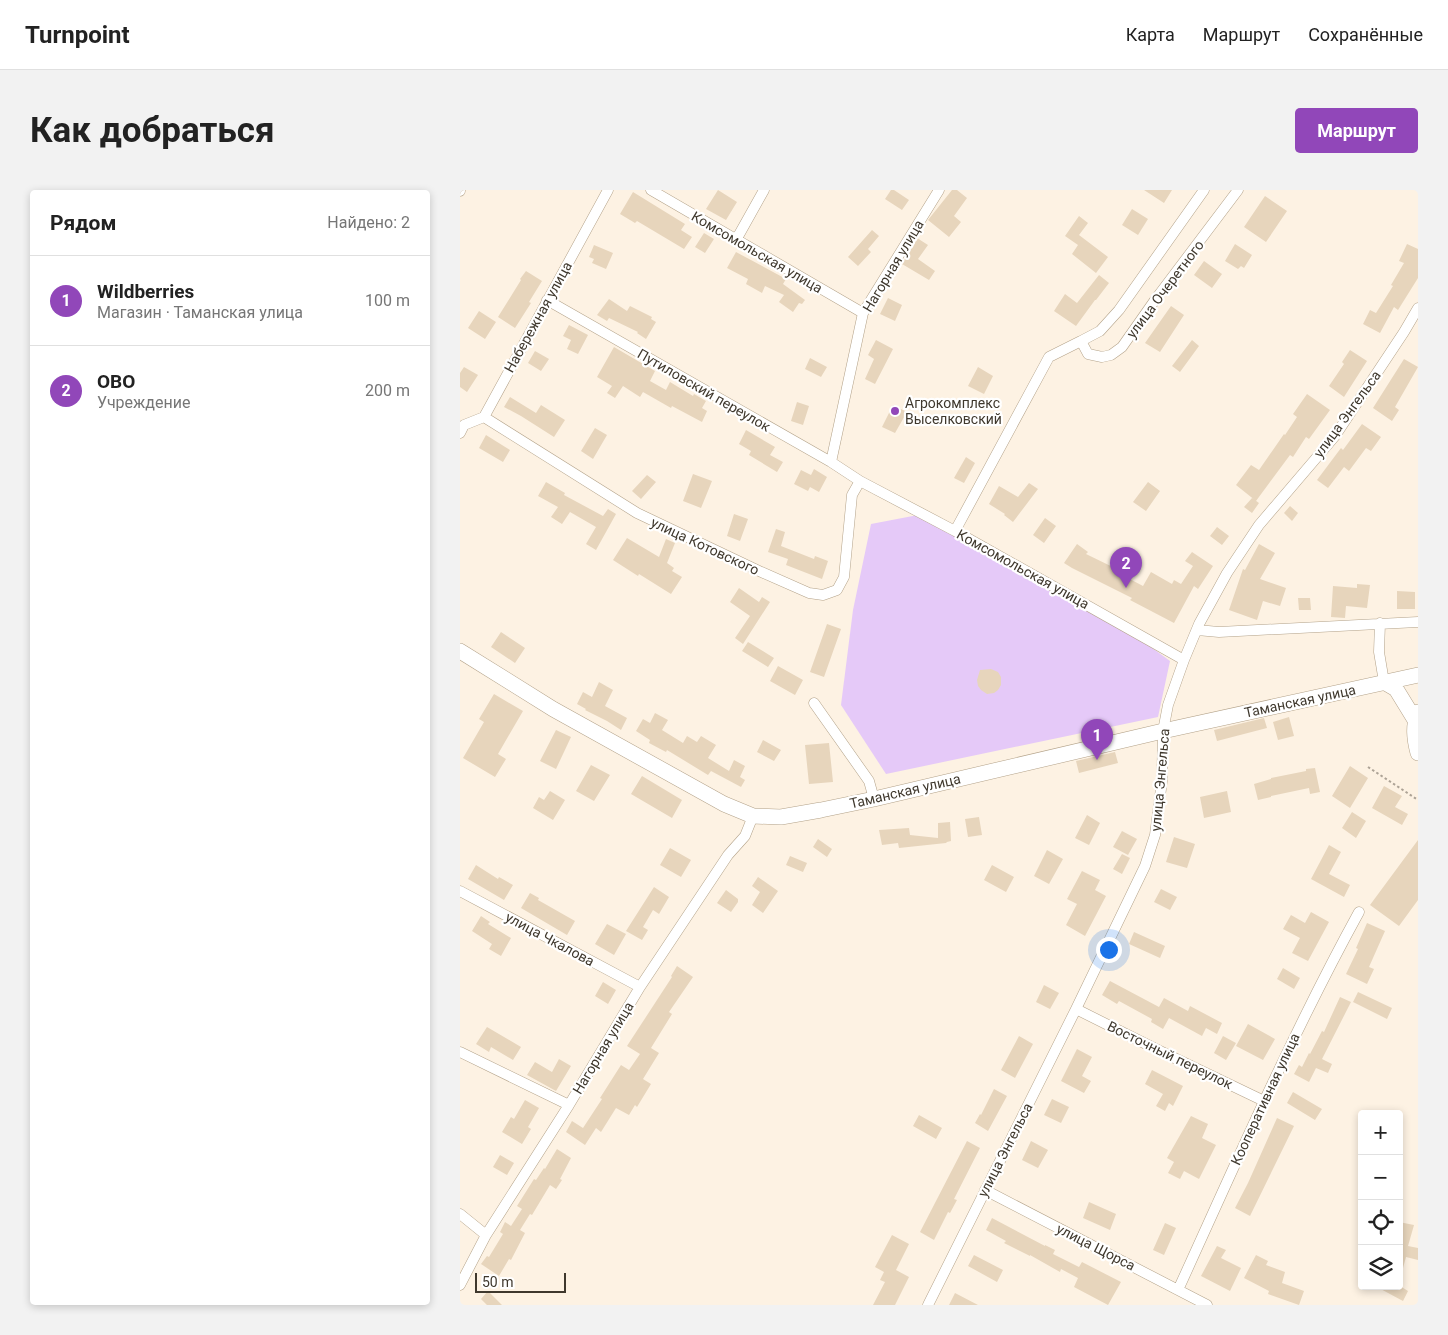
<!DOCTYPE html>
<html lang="ru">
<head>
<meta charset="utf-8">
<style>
	:root { --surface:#fff; --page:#f2f2f2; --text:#222; --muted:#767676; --line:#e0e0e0; --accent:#9147b9 }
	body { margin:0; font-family:Roboto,sans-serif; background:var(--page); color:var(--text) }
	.controls { position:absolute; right:15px; bottom:15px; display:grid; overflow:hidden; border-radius:5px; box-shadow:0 2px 8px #0003 }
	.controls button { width:45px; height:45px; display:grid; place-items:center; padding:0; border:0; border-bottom:1px solid var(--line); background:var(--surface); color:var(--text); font:25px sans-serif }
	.scale { position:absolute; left:15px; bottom:12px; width:91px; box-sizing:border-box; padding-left:5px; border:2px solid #3f382d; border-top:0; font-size:14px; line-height:18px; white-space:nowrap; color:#3f382d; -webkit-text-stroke:4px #fff; paint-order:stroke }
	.you { position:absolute; left:648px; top:759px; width:18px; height:18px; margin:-12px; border:4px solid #fff; border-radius:50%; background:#1a73e8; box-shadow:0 0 0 8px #1a73e833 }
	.badge { display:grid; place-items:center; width:32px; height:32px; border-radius:50%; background:var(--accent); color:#fff; font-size:16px; font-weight:700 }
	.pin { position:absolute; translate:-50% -41px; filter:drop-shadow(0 1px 2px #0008) }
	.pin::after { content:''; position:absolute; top:26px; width:18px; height:15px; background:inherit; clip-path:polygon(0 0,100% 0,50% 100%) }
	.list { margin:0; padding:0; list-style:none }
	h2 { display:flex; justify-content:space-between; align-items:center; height:65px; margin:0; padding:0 20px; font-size:21px }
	h2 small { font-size:16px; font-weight:400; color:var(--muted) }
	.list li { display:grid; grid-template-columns:32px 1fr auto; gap:15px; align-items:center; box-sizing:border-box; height:90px; padding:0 20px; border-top:1px solid var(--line) }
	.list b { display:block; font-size:19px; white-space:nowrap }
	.list p { margin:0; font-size:16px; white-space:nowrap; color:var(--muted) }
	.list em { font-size:16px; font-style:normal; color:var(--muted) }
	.icon { flex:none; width:28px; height:28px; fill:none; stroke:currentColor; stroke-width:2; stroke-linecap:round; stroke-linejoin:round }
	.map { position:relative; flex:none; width:958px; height:1115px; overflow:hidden; border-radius:5px }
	header { display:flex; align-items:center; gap:30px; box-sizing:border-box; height:70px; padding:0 25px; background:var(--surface); border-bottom:1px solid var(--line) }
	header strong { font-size:24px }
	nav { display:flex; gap:28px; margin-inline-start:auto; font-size:18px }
	.intro { display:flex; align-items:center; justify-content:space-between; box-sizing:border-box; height:120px; padding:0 30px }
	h1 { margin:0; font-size:35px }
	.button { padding:12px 22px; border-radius:5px; background:var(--accent); color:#fff; font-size:18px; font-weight:700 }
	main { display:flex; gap:30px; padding:0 30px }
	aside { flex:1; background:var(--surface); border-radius:5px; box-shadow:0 2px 8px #0003 }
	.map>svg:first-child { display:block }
	.green { fill:#e5c9f8 }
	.building { fill:#e7d5bc }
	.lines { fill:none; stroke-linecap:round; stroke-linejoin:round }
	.street-casing { stroke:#b3a289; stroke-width:11 }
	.secondary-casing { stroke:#b3a289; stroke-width:16 }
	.path { stroke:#ada396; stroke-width:2; stroke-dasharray:2.5 2.5; stroke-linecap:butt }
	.street { stroke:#fff; stroke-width:10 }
	.secondary { stroke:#fff; stroke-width:15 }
	.poi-dot { fill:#9147b9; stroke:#fff; stroke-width:2 }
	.labels { text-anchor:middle; stroke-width:4.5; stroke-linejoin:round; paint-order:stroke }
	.street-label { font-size:14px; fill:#3f382d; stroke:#fff }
	.poi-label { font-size:14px; fill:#3f382d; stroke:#fff; text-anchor:start }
</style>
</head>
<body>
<header>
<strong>Turnpoint</strong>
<nav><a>Карта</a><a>Маршрут</a><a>Сохранённые</a></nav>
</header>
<div class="intro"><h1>Как добраться</h1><a class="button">Маршрут</a></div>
<main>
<aside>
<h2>Рядом<small>Найдено: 2</small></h2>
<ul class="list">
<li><span class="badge">1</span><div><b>Wildberries</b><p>Магазин · Таманская улица</p></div><em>100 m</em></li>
<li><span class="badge">2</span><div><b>ОВО</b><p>Учреждение</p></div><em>200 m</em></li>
</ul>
</aside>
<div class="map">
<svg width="958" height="1115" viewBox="0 0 958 1115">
	<rect width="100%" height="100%" fill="#fdf2e3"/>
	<path class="green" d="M458,325L680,449L710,471L698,527L426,584L381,515L393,420L411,334Z"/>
	<path class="building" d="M258,0L277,12L266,30L246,19Z
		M431,0H434L449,10L442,20L425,9Z
		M492,0H497L507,8L494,26L501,32L489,47L468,30Z
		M684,0H712L704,13Z
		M173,2L225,34L221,40L232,47L224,59L177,31L175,33L160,24Z
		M805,6L827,21L806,52L784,37Z
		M672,19L688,29L678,45L662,35Z
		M619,26L628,33L619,45L648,67L636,83L612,64L618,55L605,46Z
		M412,40L419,46L408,59L411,62L398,76L388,67Z
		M244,43L254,49L245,63L235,57Z
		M457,48L468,55L458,69L475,81L469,90L442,74Z
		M775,54L792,65L784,78L781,76L778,79L765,71Z
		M947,54L958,59V88L938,120L934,117L920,143L903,134L910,120L916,123L933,96L931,95L944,73L939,71Z
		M134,55L153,63L146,79L132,73L134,69L129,67Z
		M276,62L326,89L323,94L345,110L342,114L339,113L333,122L319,112L324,105L305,96L302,103L286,94L288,89L267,78Z
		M744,71L762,84L752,98L734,85Z
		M66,81L82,91L69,112L71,113L55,138L38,127L61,90L60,89Z
		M639,85L649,93L636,110H635L616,136L594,121L605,104L617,113Z
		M428,108L442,115L435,131L420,124Z
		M149,109L167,121L170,116L192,127L191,129L196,132L186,149L177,143L178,142L149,128L147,131L137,125Z
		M711,116L724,125L700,162L685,153Z
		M19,121L36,132L25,149L8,138Z
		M109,135L128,145L118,164L107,159L111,150L103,146Z
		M416,150L433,159L415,194L405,189L414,169L408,165Z
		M732,150L739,156L720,182L712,176Z
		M154,157L195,181L190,191L206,200L210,192L233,206L234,204L246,211L242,218L247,221L242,232L212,216L211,218L183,202L180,207L163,196L155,208L147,203L152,196L137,187Z
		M890,160L907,171L884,207L869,196L884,174L882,172Z
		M75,161L89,169L81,181L68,173Z
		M350,168L367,177L361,187L345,179Z
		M944,169L958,177L935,217L939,220L932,231L913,218Z
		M4,177L18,185L7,202L0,197V183Z
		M518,177L533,186L524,204L508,196Z
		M847,204L870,220L849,249L846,247L833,267L830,265L796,311L776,295L791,275L799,280L824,244L825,245L837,227L833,224Z
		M50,207L76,223L81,215L105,230L94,247L61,226L44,217Z
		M337,212L349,216L343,235L331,231Z
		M433,215L447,222L435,243L422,237Z
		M902,234L921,247L911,261L906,258L889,281L884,277L868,298L857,290L881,258L883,260Z
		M135,238L147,245L133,269L121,261Z
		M286,240L315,257L310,265L323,272L317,282L289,265L291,261L279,254Z
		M26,245L50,260L43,272L19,258Z
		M506,267L515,273L504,293L494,288Z
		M354,279L367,287L359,302L350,297L348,301L334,294L341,280L351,285Z
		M233,284L252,291L241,318L223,311Z
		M187,285L196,292L181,309L172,301Z
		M86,292L105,303L104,305L143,326L148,319L156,324L136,360L126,354L136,337L110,322L102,334L91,327L98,317L78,306Z
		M688,292L700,301L686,321L673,312Z
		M569,293L578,299L553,332L544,325L545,324L529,314L539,296L558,307Z
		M792,308L799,313L792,323L784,317Z
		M830,316L838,323L832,331L824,323Z
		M274,324L288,329L280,351L267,346Z
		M585,328L596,336L584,353L573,345Z
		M757,337L769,346L762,355L750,346Z
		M316,339L325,342L321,356L354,369L355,366L368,371L362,389L326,375L328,369L308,362Z
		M167,348L199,367L206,349L215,353L207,373L214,378L212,381L222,387L211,404L179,384L178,386L153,370Z
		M617,354L628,362L626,364L665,383L664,386L683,396L691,382L712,394L714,390L721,394L733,376L725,371L732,362L753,376L738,399L734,396L714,433L670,410L672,408L612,378L604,373Z
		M799,354L815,363L800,389L826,398L820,416L803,411L797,430L769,420L783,379L785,380Z
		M897,394L910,395L907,418L886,416L885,428L871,427L873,396L897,398Z
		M279,398L299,412L302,407L310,412L283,454L275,448L290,426L270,412Z
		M937,401L955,402V419H937Z
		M838,408H850L851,420H839Z
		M367,434L381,439L364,487L350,482Z
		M41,442L65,458L55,473L31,457Z
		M288,452L314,468L308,477L282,461Z
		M318,476L343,490L335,505L310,491Z
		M531,479L538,482L541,487V495L538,500L534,503L527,504L521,500L518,496L517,490L520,480Z
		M139,492L153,500L145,516L167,528L161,540L147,531L125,520L126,519L117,514L123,502L132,507Z
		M34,504L63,521L38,564L46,569L35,587L3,568L24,532L19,529Z
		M195,523L208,530L202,540L223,553L227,546L237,552L241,546L256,555L248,568L269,581L274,570L285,576L280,587L285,590L281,597L251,581L248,585L207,560L206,562L189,553L190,550L176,541L183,529L190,533Z
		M829,527L834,546L818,550L813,532Z
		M804,528L807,538L757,551L754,540Z
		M96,540L111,547L96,579L80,571Z
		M303,550L321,560L314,571L297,562Z
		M369,553L373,592L349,594L345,555Z
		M655,562L658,573L619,583L616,571Z
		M131,575L150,585L134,611L116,601Z
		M890,576L908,588L890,618L872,606Z
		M855,578L860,602L850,604L849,598L811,606V607L798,610L794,594L811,589V588L846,581V579Z
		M182,586L222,610L212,628L171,604Z
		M924,596L942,606L935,617L948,624L942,635L912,618Z
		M90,601L105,610L93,630L73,618L79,607L84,610Z
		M767,601L771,622L744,628L740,607Z
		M892,622L906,631L896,648L882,638Z
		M627,625L640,633L629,655L615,648Z
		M519,627L522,645L508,647L505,629Z
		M490,632L491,651L487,652L486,653L439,658L438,653L422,655L419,640L449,638L450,645L478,648V633Z
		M662,641L677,649L668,665L653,657Z
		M714,647L735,654L727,678L706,672Z
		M358,649L372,659L367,667L353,657Z
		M958,650V710L939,736L910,715Z
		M869,655L881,662L869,684L890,695L884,707L851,689Z
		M210,658L231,670L221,687L200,675Z
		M587,660L603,669L589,694L574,686Z
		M662,664L670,668L662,684L653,679Z
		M330,666L347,673L343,682L326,675Z
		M16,675L38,689L39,687L53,695L44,710L8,689Z
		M532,675L554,687L546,702L524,690Z
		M622,681L640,690L635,700L646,706L625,746L606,735L617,714L607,709Z
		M298,687L318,701L303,723L292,715L300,702L292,696Z
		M194,697L209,707L199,724L193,720L183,737L188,740L182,750L166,741Z
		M701,699L717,707L710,720L694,712Z
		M266,700L278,709V712L271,722L257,713Z
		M70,703L79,708L78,710L115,731L107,745L61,718Z
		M851,722L869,732L848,771L832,763L840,748L823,739L831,725L845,733Z
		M21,726L30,732L28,734L51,748L41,766L29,759L32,754L12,741Z
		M907,733L925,741L909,777L914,779L907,794L886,784L898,759L896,758Z
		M147,734L166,744L154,765L135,754Z
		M674,742L705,756L700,768L669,754Z
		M217,776L233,787L209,822L212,824L191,858L199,863L183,889L191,894L177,917L175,915L169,925L156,918L141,942L136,938L125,955L106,942L112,931L123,938L142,909L140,908L161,875L169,880L180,864L167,856L212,787L211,786Z
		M823,778L840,788L834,799L817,789Z
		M650,791L699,817L704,808L728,821L730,816L762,833L757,844L746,838L742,846L709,828L703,839L691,832L692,829L659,811L657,814L642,805Z
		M143,792L156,800L148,814L135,806Z
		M584,795L599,803L590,819L576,812Z
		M898,802L932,818L927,829L893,812Z
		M880,807L891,812L862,869L872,874L868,883L856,878L849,892L834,884L839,875L842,877L849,863L850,864L862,841L864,842Z
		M788,834L815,849L803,870L776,856Z
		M27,837L61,857L53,870L31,857L29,862L16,854Z
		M559,846L573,854L555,888L541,880Z
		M763,846L776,853L766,870L754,863Z
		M617,859L632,867L622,886L631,891L624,903L601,891Z
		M99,869L111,876L96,901L67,885L75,872L92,882Z
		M692,880L723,896L713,916L709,913L705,921L696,916L703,904L685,894Z
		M534,899L547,906L528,941L515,933L520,924L521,925Z
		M833,902L862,919L855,930L827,913Z
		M592,909L609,917L601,933L584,925Z
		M65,910L79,918L68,937L71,939L62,954L42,942L51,927L54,929Z
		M459,925L482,938L476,949L453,936Z
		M731,926L748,934L742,948L756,955L739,989L724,981L720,989L708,983L714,972L707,968Z
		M817,928L834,936L790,1026L775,1018L788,993Z
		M507,951L520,958L494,1009L497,1010L490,1023L488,1022L474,1050L460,1042Z
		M571,951L588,960L578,978L562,970Z
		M97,959L111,968L100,989L102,990L96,999L90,995L72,1025L70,1024L60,1040L65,1043L51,1070L49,1069L39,1086L21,1074L27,1066L29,1067L43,1044L40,1042L45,1032L51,1036L62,1019L57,1016L74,989L76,990L84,978L85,979Z
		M40,965L54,973L47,985L33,977Z
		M629,1012L656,1024L650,1040L623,1028Z
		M532,1028L585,1056V1055L595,1060L593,1064L619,1077L622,1072L661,1092L648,1115L614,1097L618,1088L601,1079L600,1082L570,1065V1066L544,1053L546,1051L526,1040Z
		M939,1032L954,1035L948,1056L958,1058V1070L946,1067L943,1078H939Z
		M705,1033L716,1038L704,1065L693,1060Z
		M432,1045L449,1054L436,1080L449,1087L435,1115H413L425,1092L420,1090L424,1082L415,1077Z
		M757,1056L766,1060L761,1068L781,1078L770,1101L741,1086Z
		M514,1065L543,1080L537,1092L508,1076Z
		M796,1065L808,1071L806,1075L825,1082L822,1093L844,1101L839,1115L808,1104L809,1101L784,1088Z
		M915,1096H940L948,1101L943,1111Z
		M28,1101L42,1115H27L21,1109Z
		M495,1103L518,1115H489Z"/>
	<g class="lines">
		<g class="street-casing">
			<path id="street" d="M191,0L403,123
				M0,1V0
				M276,50L304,0
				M87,110L371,272L400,291L495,341L724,470
				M621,151L640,141L659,120L744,0
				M24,227L177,323L299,381L349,403L363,405L377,400L384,387L392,305L400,291
				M0,243L4,235L24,227L148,0
				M371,272L403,123L479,0
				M495,341L589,167L621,151L628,164L642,167L651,165L662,157L695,110L778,0
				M920,433L919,462L924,492
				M737,440L759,442L958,432
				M354,513L409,591L414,609
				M0,701L180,797
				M616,819L702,862L804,911
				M0,862L109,915
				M525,1000L747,1115
				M0,1024L26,1045
				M0,1095L26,1045L109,915L180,797L268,665L285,646L293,626
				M718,1100C776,973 832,844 899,722
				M468,1115L616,819L685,676L695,645L702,591L703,541L708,515L724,470L739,434L767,383L799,335L875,246L944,142L958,118"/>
		</g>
		<g class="secondary-casing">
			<path id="secondary" d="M0,461L93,519L264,614L293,626L321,627L361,620L414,609L703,541L958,485
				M924,492L936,499L955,530
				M958,522C953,536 954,548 958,563"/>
		</g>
		<path class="path" d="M908,577L958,610"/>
		<use href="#street" class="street"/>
		<use href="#secondary" class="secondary"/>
	</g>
	<circle class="poi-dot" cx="435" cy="221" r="5"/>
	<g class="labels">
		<g class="street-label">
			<text transform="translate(297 62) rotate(30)" y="5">Комсомольская улица</text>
			<text transform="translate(433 76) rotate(-59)" y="5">Нагорная улица</text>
			<text transform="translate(705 99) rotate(-53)" y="5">улица Очеретного</text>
			<text transform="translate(78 127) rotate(-61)" y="5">Набережная улица</text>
			<text transform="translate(244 200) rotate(30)" y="5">Путиловский переулок</text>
			<text transform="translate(887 224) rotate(-54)" y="5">улица Энгельса</text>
			<text transform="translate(245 356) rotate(25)" y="5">улица Котовского</text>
			<text transform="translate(563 379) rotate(29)" y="5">Комсомольская улица</text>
			<text transform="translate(840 511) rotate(-12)" y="5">Таманская улица</text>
			<text transform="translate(700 590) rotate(-85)" y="5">улица Энгельса</text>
			<text transform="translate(445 601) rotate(-13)" y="5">Таманская улица</text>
			<text transform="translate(90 749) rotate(28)" y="5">улица Чкалова</text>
			<text transform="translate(143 858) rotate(-59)" y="5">Нагорная улица</text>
			<text transform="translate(710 865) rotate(26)" y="5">Восточный переулок</text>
			<text transform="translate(805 909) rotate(-65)" y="5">Кооперативная улица</text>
			<text transform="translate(545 960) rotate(-63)" y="5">улица Энгельса</text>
			<text transform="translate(636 1057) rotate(27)" y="5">улица Щорса</text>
		</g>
		<g class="poi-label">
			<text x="445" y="218">Агрокомплекс<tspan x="445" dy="16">Выселковский</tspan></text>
		</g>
	</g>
</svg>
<div class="controls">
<button>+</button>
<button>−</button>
<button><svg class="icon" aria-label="locate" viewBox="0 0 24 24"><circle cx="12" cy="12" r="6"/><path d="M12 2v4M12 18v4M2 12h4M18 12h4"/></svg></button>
<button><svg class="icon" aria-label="layers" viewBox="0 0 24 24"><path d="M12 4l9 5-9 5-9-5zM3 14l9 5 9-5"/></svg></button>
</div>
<div class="scale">50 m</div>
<div class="you"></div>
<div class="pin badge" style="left:637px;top:570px">1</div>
<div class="pin badge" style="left:666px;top:398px">2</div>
</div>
</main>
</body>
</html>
